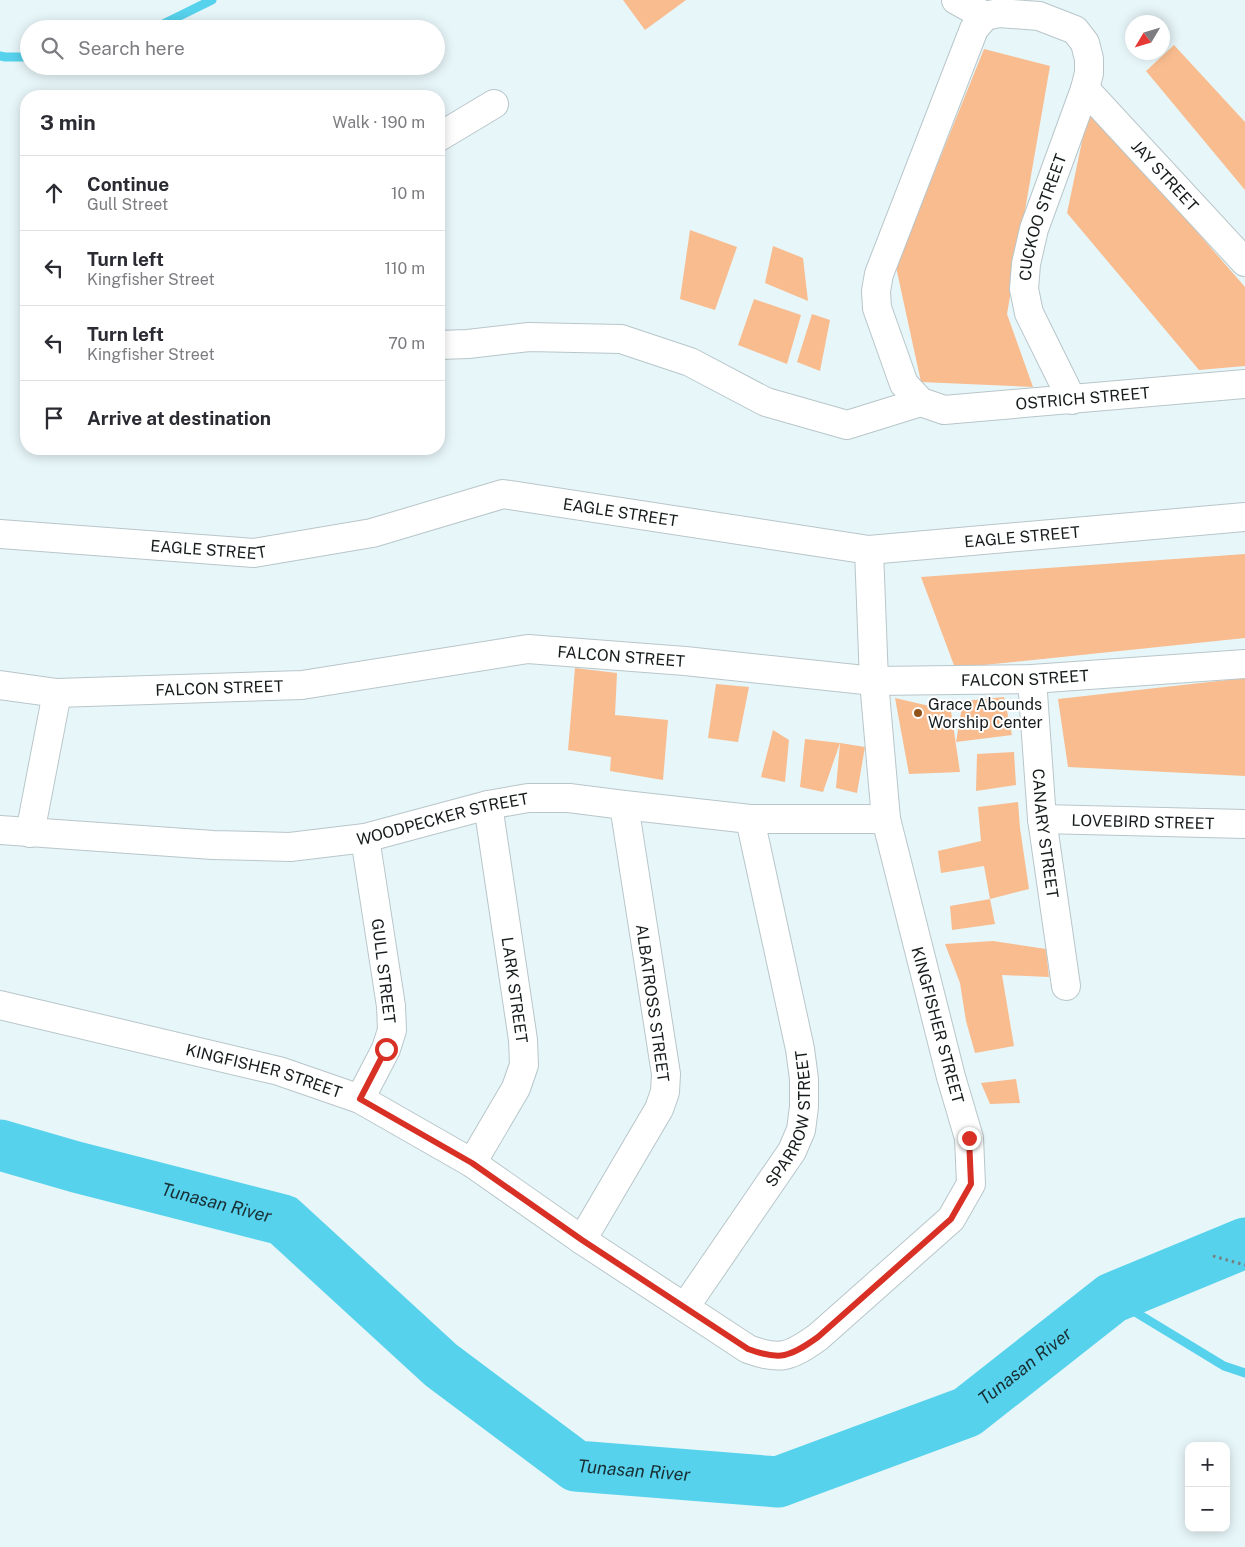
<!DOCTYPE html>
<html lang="en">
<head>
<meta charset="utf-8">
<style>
	:root { --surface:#fff; --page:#f7f7f7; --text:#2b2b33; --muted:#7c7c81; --line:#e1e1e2 }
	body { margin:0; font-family:"Public Sans",sans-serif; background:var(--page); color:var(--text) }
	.controls { position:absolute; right:15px; bottom:15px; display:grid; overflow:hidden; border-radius:10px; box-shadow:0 2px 12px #0003 }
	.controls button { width:45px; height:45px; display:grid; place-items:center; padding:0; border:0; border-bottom:1px solid var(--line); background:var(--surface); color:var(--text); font:25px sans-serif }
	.compass { position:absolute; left:1125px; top:15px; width:45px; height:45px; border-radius:50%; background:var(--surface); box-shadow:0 2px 12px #0003; rotate:232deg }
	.stop { position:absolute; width:15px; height:15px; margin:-11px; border:4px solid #d93025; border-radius:50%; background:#fff }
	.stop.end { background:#d93025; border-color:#fff; box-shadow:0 1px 5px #0008 }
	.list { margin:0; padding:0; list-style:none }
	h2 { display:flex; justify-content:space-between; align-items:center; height:65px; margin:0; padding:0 20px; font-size:21px }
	h2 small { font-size:16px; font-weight:400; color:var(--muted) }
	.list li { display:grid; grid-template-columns:32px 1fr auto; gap:15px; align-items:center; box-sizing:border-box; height:75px; padding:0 20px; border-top:1px solid var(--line) }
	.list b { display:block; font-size:19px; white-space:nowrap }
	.list p { margin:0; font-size:16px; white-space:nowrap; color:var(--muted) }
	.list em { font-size:16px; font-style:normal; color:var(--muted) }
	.icon { flex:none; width:28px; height:28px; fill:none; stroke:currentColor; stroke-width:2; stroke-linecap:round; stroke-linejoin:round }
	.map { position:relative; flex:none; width:1245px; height:1547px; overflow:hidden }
	.search { position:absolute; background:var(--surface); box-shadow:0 2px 12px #0003; left:20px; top:20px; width:425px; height:55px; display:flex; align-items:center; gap:12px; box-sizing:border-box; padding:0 18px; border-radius:28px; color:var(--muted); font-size:19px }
	.panel { position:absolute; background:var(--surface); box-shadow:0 2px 12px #0003; left:20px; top:90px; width:425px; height:365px; border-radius:20px }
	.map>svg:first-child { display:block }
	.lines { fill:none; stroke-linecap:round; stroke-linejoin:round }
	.stream { stroke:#57d2ec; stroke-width:9 }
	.river { stroke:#57d2ec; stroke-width:51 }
	.building { fill:#f8bc8f }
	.minor-casing { stroke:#b8c6ca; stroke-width:30 }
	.path { stroke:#768082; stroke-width:3; stroke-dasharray:2.5 4; stroke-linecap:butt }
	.minor { stroke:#fff; stroke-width:28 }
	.route { stroke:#d93025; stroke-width:6 }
	.poi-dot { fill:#915219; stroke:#fff; stroke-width:2 }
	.labels { text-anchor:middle; stroke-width:4; stroke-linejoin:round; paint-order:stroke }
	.street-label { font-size:16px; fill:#161b1c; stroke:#fff }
	.poi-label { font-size:16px; fill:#161b1c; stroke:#fff; text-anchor:start }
	.water-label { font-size:18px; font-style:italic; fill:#182e33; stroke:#fff }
</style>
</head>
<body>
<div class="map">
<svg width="1245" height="1547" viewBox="0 0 1245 1547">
	<rect width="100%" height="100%" fill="#e7f6f9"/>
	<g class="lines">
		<path class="stream" d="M153,29L212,0
			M0,56L5,57H29
			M1112,1298L1224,1366L1245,1373"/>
		<path class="river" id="s1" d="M0,1145L76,1167L283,1220L441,1365L576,1466L778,1482L967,1412L1112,1298L1245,1243"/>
	</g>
	<path class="building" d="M623,0H686L645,30Z
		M1174,45L1245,122V190L1146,71Z
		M984,49L1050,66L1007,314L1033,387L921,382L896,267Z
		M1089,108L1245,287V366L1199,370L1067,213Z
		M690,230L737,247L715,310L680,299Z
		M773,246L803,258L808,301L765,283Z
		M754,299L801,315L787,364L738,345Z
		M812,314L830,320L820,371L797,362Z
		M1245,554V638L955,668L921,577Z
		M575,668L617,673L615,715L668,720L663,780L610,771L611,757L568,750Z
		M1245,678V776L1068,767L1058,699Z
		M716,684L749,687L738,742L708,738Z
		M1004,697L1012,735L956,742L963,701Z
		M895,698L951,711L960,772L909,774Z
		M773,730L789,740L785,782L761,777Z
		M805,739L840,743L823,792L800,787Z
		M840,743L865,747L857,793L836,788Z
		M1014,752L1016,785L976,791L977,754Z
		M1018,802L1020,828L1029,889L990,899L984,866L941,873L938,851L981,841L978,807Z
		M990,899L995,924L952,930L950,906Z
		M993,941L1046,949L1049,977L1002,975L1014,1046L975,1053L966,1021L960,983L945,944Z
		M1016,1079L1020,1103L990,1104L981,1083Z"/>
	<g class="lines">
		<g class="minor-casing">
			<g id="minor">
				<path d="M956,0L985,16"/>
				<path id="s2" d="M1085,89L1245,262"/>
				<path d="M439,137L494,104"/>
				<path d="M439,345L468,344L529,337L621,339L690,362L766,402L847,425L921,402"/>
				<path id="s3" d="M1072,400L1029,313L1024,289L1026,264L1034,229L1085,89L1089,73V59L1085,43L1075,30L1039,16L999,13L985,16L974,29L879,274L876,291L877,308L904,384L921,402L944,410L1245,384"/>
				<path id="s4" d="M0,534L254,553L372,533L503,494L869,550L1245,517"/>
				<path id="s5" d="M1032,679L1042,819L1066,986"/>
				<path id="s6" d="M0,685L57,693L302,685L528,649L685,661L874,681L1032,679L1245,664"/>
				<path id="s7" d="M1042,819L1245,824"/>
				<path id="s8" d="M0,830L213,845L290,847L365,838L488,805L528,798H569L624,805L750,819H886"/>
				<path d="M30,833L57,693"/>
				<path id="s9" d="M0,1005L279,1071L360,1099L472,1163L582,1240L748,1349C780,1361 790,1357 818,1337L951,1219L971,1184L969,1138L951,1077L886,819L874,681L869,550"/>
				<path d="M360,1099L386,1049L392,1030L391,1006L365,838"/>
				<path d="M472,1163L516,1088L524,1065L523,1040L488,805"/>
				<path d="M582,1240L659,1109L665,1092L666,1074L624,805"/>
				<path id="s10" d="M685,1307L792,1151L801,1130L804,1107V1079L800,1049L750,819"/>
			</g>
		</g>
		<path class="path" d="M1213,1256L1245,1265"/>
		<use href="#minor" class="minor"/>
	</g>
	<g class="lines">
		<path class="route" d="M386,1049L360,1099L472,1163L582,1240L748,1349C780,1361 790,1357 818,1337L951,1219L971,1184L969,1138"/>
	</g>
	<circle class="poi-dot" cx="918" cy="713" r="5"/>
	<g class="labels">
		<g class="street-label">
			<text dy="6" stroke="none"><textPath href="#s2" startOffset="118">JAY STREET</textPath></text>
			<text dy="6" stroke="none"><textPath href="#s3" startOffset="196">CUCKOO STREET</textPath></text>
			<text dy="6" stroke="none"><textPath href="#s3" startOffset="1071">OSTRICH STREET</textPath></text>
			<text dy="6" stroke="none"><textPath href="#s4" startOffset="630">EAGLE STREET</textPath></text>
			<text dy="6" stroke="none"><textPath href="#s4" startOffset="1035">EAGLE STREET</textPath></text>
			<text dy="6" stroke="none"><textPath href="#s4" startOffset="209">EAGLE STREET</textPath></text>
			<text dy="6" stroke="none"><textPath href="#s6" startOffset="625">FALCON STREET</textPath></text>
			<text dy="6" stroke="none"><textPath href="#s6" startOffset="1030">FALCON STREET</textPath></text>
			<text dy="6" stroke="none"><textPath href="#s6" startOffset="220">FALCON STREET</textPath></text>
			<text dy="6" stroke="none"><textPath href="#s8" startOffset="446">WOODPECKER STREET</textPath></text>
			<text dy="6" stroke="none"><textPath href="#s7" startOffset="101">LOVEBIRD STREET</textPath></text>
			<text dy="6" stroke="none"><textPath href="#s5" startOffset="155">CANARY STREET</textPath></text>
			<text transform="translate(384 971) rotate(83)" y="6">GULL STREET</text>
			<text transform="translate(515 990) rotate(82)" y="6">LARK STREET</text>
			<text transform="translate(653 1003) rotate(82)" y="6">ALBATROSS STREET</text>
			<text transform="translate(938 1025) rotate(75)" y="6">KINGFISHER STREET</text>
			<text dy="6" stroke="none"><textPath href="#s9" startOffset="272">KINGFISHER STREET</textPath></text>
			<text dy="6" stroke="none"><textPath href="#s10" startOffset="220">SPARROW STREET</textPath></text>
		</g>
		<g class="poi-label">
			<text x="928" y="710">Grace Abounds<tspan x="928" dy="18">Worship Center</tspan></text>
		</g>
		<g class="water-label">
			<text dy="6" stroke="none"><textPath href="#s1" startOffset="224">Tunasan River</textPath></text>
			<text dy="6" stroke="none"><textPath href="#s1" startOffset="1154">Tunasan River</textPath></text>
			<text dy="6" stroke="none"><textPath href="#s1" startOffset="734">Tunasan River</textPath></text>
		</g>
	</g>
</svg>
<div class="controls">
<button>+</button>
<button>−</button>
</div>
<svg class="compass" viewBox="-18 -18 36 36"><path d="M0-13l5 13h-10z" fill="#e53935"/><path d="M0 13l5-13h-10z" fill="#7c7c81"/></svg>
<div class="stop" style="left:386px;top:1049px"></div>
<div class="stop end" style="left:969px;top:1138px"></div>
<div class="search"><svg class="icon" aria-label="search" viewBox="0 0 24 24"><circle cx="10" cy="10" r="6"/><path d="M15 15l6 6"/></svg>Search here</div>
<section class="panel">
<h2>3 min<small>Walk · 190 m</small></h2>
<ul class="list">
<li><svg class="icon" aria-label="ahead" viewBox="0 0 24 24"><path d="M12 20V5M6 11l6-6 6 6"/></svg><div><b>Continue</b><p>Gull Street</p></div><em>10 m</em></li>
<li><svg class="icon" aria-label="left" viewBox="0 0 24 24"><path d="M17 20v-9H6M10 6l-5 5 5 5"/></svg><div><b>Turn left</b><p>Kingfisher Street</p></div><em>110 m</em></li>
<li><svg class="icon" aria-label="left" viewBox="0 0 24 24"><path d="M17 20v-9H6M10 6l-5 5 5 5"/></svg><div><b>Turn left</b><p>Kingfisher Street</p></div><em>70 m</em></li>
<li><svg class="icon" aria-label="arrive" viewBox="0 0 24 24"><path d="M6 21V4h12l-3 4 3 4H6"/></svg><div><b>Arrive at destination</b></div></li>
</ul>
</section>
</div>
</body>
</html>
